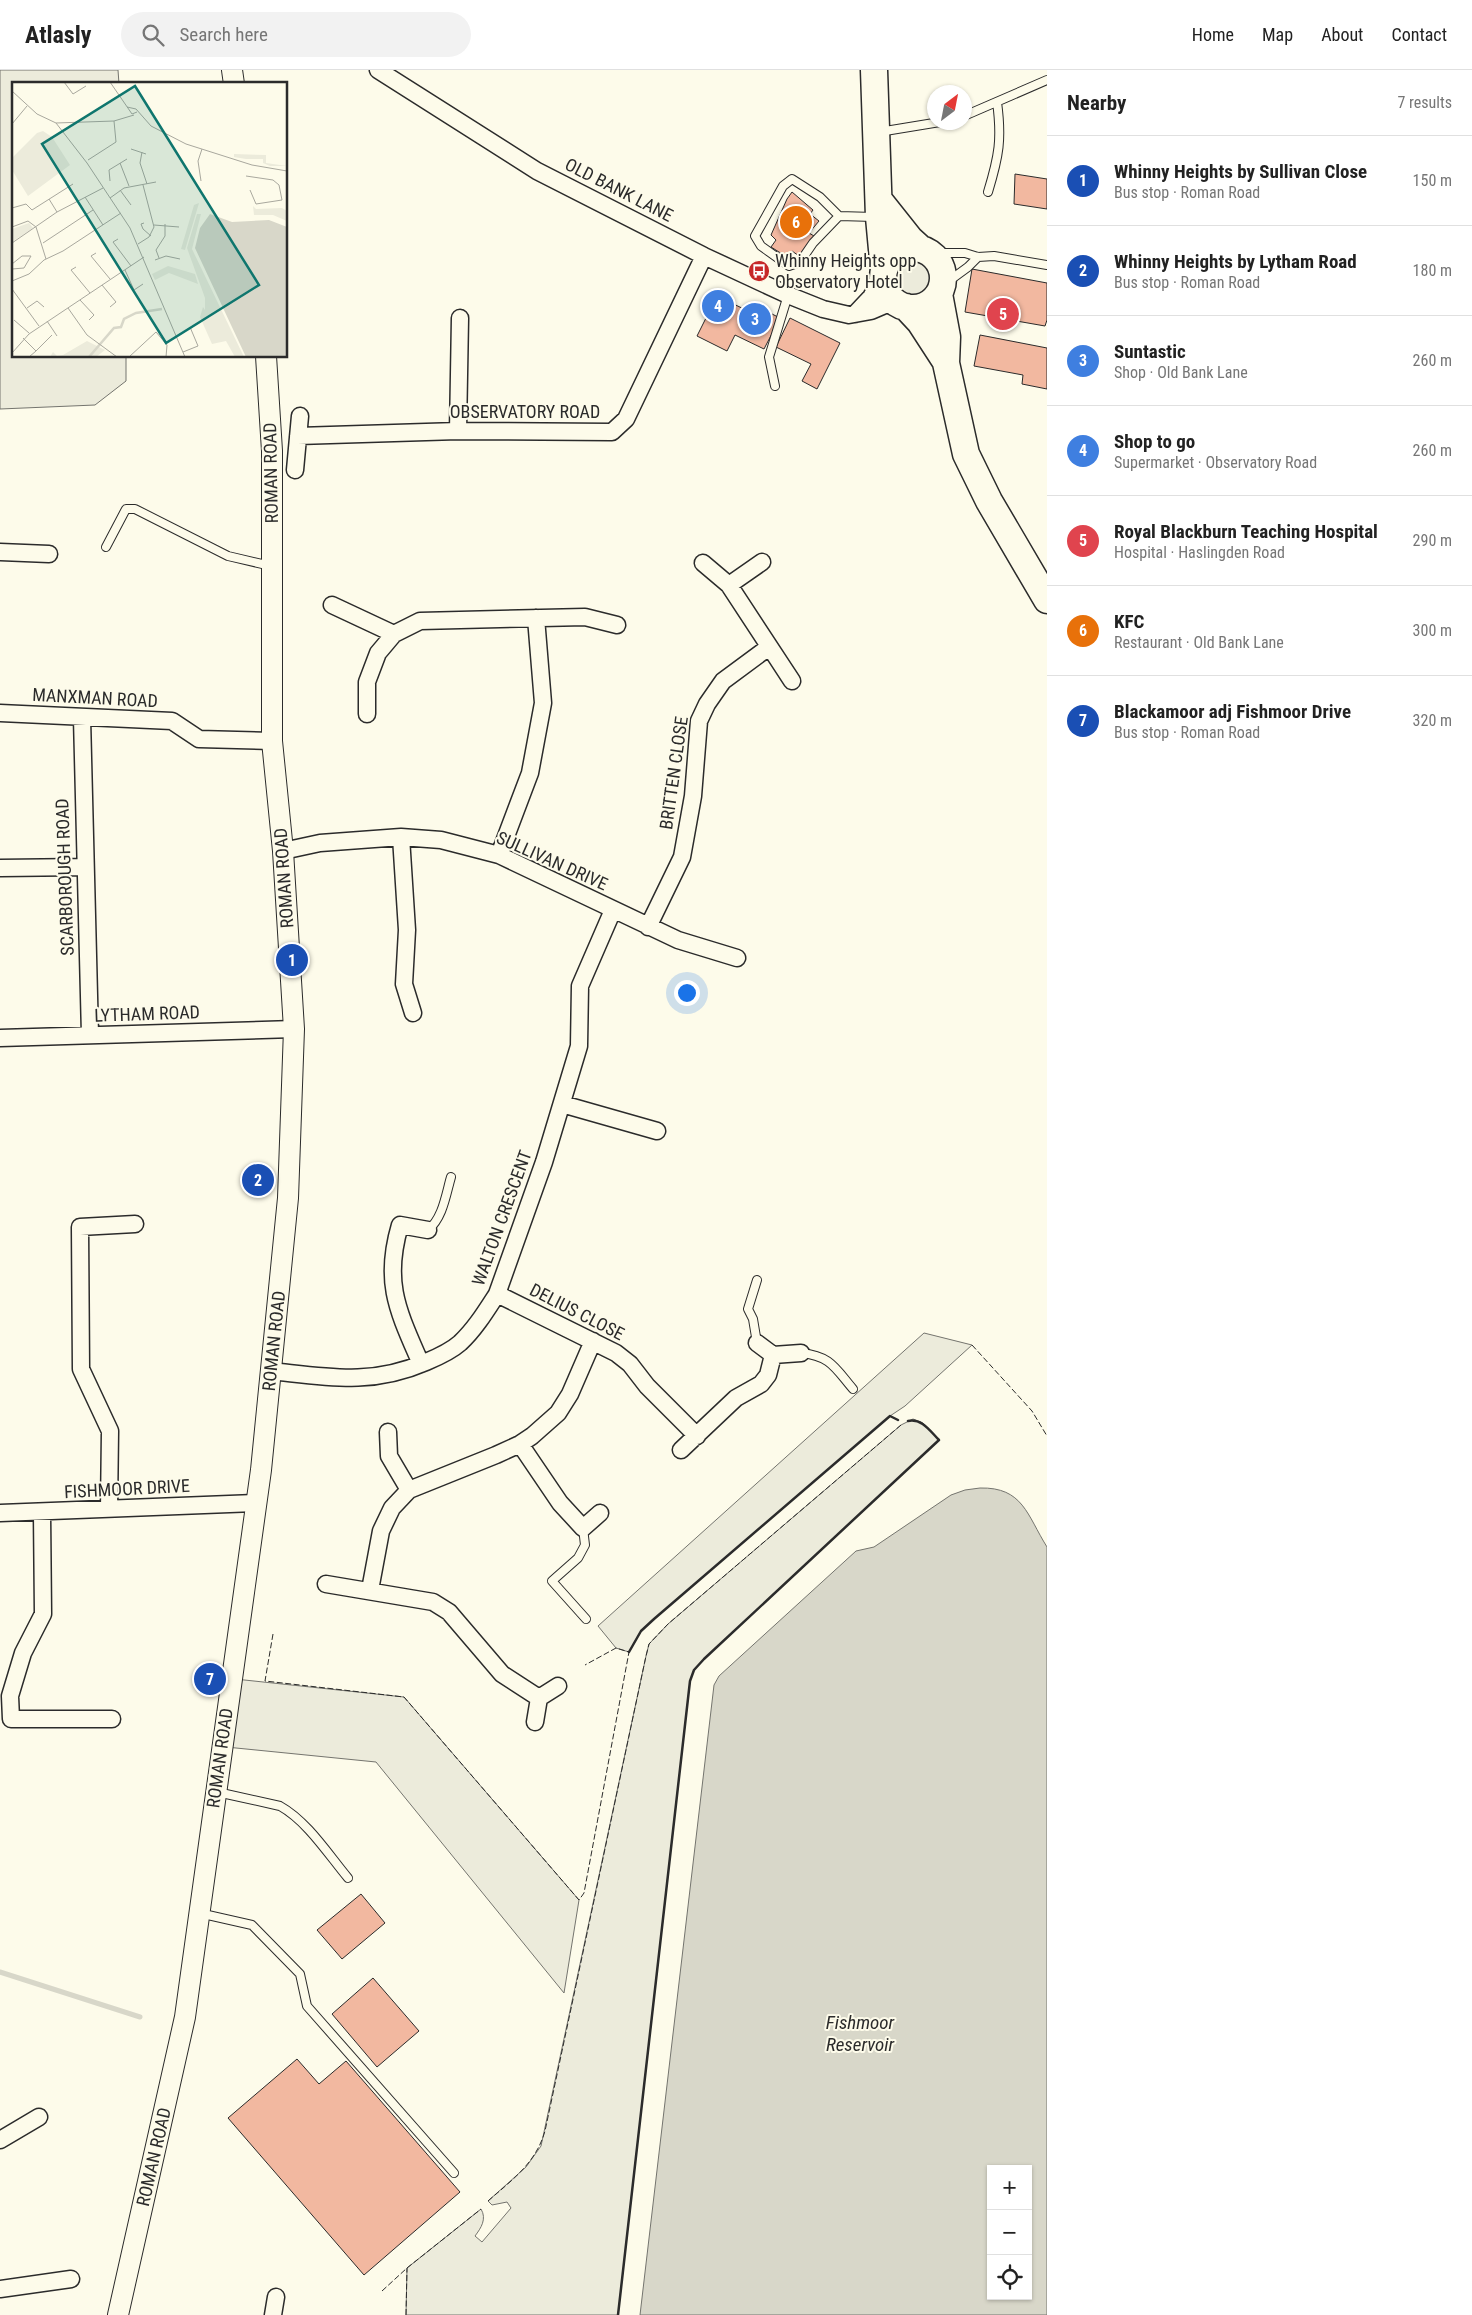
<!DOCTYPE html>
<html lang="en">
<head>
<meta charset="utf-8">
<style>
	:root { --surface:#fff; --page:#f2f2f2; --text:#222; --muted:#767676; --line:#e0e0e0; --accent:#c62828 }
	body { margin:0; font-family:"Roboto Condensed",sans-serif; background:var(--page); color:var(--text) }
	.controls { position:absolute; right:15px; bottom:15px; display:grid; overflow:hidden; border-radius:0px; box-shadow:0 1px 4px #0004 }
	.controls button { width:45px; height:45px; display:grid; place-items:center; padding:0; border:0; border-bottom:1px solid var(--line); background:var(--surface); color:var(--text); font:25px sans-serif }
	.compass { position:absolute; left:927px; top:15px; width:45px; height:45px; border-radius:50%; background:var(--surface); box-shadow:0 1px 4px #0004; rotate:32deg }
	.you { position:absolute; left:686px; top:922px; width:18px; height:18px; margin:-12px; border:4px solid #fff; border-radius:50%; background:#1a73e8; box-shadow:0 0 0 8px #1a73e833 }
	.badge { display:grid; place-items:center; width:32px; height:32px; border-radius:50%; background:var(--accent); color:#fff; font-size:16px; font-weight:700 }
	.pin { position:absolute; translate:-50% -50%; border:2px solid #fff; box-shadow:0 1px 5px #0006 }
	.list { margin:0; padding:0; list-style:none }
	h2 { display:flex; justify-content:space-between; align-items:center; height:65px; margin:0; padding:0 20px; font-size:21px }
	h2 small { font-size:16px; font-weight:400; color:var(--muted) }
	.list li { display:grid; grid-template-columns:32px 1fr auto; gap:15px; align-items:center; box-sizing:border-box; height:90px; padding:0 20px; border-top:1px solid var(--line) }
	.list b { display:block; font-size:19px; white-space:nowrap }
	.list p { margin:0; font-size:16px; white-space:nowrap; color:var(--muted) }
	.list em { font-size:16px; font-style:normal; color:var(--muted) }
	.icon { flex:none; width:28px; height:28px; fill:none; stroke:currentColor; stroke-width:2; stroke-linecap:round; stroke-linejoin:round }
	.map { position:relative; flex:none; width:1047px; height:2245px; overflow:hidden }
	header { display:flex; align-items:center; gap:30px; box-sizing:border-box; height:70px; padding:0 25px; background:var(--surface); border-bottom:1px solid var(--line) }
	header strong { font-size:24px }
	nav { display:flex; gap:28px; margin-inline-start:auto; font-size:18px }
	.search { width:350px; height:45px; background:var(--page); display:flex; align-items:center; gap:12px; box-sizing:border-box; padding:0 18px; border-radius:28px; color:var(--muted); font-size:19px }
	main { display:flex }
	aside { flex:1; background:var(--surface) }
	.map>svg:first-child { display:block }
	.green { fill:#ecebdb; stroke:#74746e }
	.water { fill:#d8d7c9; stroke:#74746e; fill-rule:evenodd }
	.lines { fill:none; stroke-linecap:round; stroke-linejoin:round }
	.stream { stroke:#d8d7c9; stroke-width:5 }
	.building { fill:#f2b8a0; stroke:#2b2b2b }
	.service-casing { stroke:#2b2b2b; stroke-width:10 }
	.minor-casing { stroke:#2b2b2b; stroke-width:19 }
	.tertiary-casing { stroke:#2b2b2b; stroke-width:22 }
	.trunk-casing { stroke:#2b2b2b; stroke-width:29 }
	.service { stroke:#fdfbea; stroke-width:8 }
	.minor { stroke:#fdfbea; stroke-width:16 }
	.tertiary { stroke:#fdfbea; stroke-width:20 }
	.trunk { stroke:#fdfbea; stroke-width:26 }
	.fence { stroke:#2b2b2b; stroke-width:1; stroke-dasharray:6 2.5; stroke-linecap:butt }
	.wall { stroke:#2b2b2b; stroke-width:2.5 }
	.labels { text-anchor:middle; stroke-width:4; stroke-linejoin:round; paint-order:stroke }
	.street-label { font-size:18px; fill:#2b2b2b; stroke:#fdfbea }
	.poi-label { font-size:18px; fill:#2b2b2b; stroke:#fdfbea; text-anchor:start }
	.water-label { font-size:19px; font-style:italic; fill:#2b2b2b; stroke:#fdfbea }
	.inset-river { fill:none; stroke:#d8d7c9; stroke-width:2.5 }
	.inset-road { fill:none; stroke:#a9a89e; stroke-width:1 }
	.view { fill:#0f766e; fill-opacity:0.15; stroke:#0f766e; stroke-width:2.5 }
	.inset-edge { fill:none; stroke:#2b2b2b; stroke-width:2.5 }
</style>
</head>
<body>
<header>
<strong>Atlasly</strong>
<div class="search"><svg class="icon" aria-label="search" viewBox="0 0 24 24"><circle cx="10" cy="10" r="6"/><path d="M15 15l6 6"/></svg>Search here</div>
<nav><a>Home</a><a>Map</a><a>About</a><a>Contact</a></nav>
</header>
<main>
<div class="map">
<svg width="1047" height="2245" viewBox="0 0 1047 2245">
	<rect width="100%" height="100%" fill="#fdfbea"/>
	<path class="green" d="M0,0H118L119,14H14V286H126V311L95,335L0,339Z
		M892 208a22 22 0 1 1 44 0a22 22 0 1 1-44 0Z
		M924,1263L972,1275L905,1336L890,1346L654,1549L641,1561L629,1582L616,1578L598,1556Z
		M913,1349L923,1353L939,1370L704,1589L694,1600L690,1611L618,2245H406L407,2198L481,2139C487,2149 481,2158 475,2166L482,2172L511,2138L507,2132L492,2135L488,2131L526,2097L541,2076L646,1586L649,1574L668,1554L901,1355Z
		M235,1609L404,1627L579,1830L564,1923L376,1692L226,1677Z"/>
	<path class="water" d="M980,1418C1023,1417 1027,1445 1047,1477V2245H640L714,1615L719,1606L856,1481L874,1477L951,1425L965,1420ZM991,2099H1028V2226H991Z"/>
	<g class="lines">
		<path class="stream" d="M0,1902L140,1947"/>
	</g>
	<path class="building" d="M1015,104L1047,109V139L1014,134Z
		M792,122L813,140L810,144L819,151L809,163L814,166L799,186L792,181L787,187L771,177L776,170L771,165L787,129Z
		M972,199L1047,213V250L1045,256L965,242Z
		M717,226L748,241L752,234L780,248L764,279L735,265L727,281L697,266Z
		M790,248L840,273L817,319L802,311L811,294L776,277Z
		M980,265L1047,278V319L1022,314L1023,305L974,296Z
		M361,1824L385,1853L342,1889L317,1860Z
		M373,1908L419,1961L377,1997L332,1944Z
		M297,1989L319,2014L346,1991L460,2122L364,2205L228,2048Z"/>
	<g class="lines">
		<g class="service-casing">
			<path id="service" d="M964,46L1047,10
				M879,62L940,52
				M988,122C999,86 1002,69 997,32
				M839,146L813,173L800,192L789,196L761,176L755,166L783,116L792,109L820,127L839,146L874,147
				M930,183H965L978,187L994,186L1047,195
				M942,216L968,197L978,187
				M775,316L769,287L788,225
				M106,477L126,439H135L228,486L271,496
				M428,1160C443,1148 446,1124 451,1107
				M757,1210L748,1239L753,1249L757,1273
				M801,1283C831,1286 835,1298 853,1319
				M583,1458L585,1475L578,1488L552,1511L586,1549
				M217,1722L280,1736C307,1751 328,1784 348,1808
				M199,1843L252,1855L300,1904L307,1936L454,2103"/>
		</g>
		<g class="minor-casing">
			<path id="minor" d="M378,0L537,101L704,186L788,225L823,239L849,245L871,241L885,235H899
				M855,244L871,227L883,205
				M458,361L460,248
				M298,366L458,361L612,362L626,349L704,186
				M295,400L300,346
				M0,482L49,484
				M703,493L729,515L792,611
				M729,515L762,492
				M332,535L394,564
				M0,643L172,651L199,669L272,671
				M367,644V612L378,583L394,564L420,551L585,547L617,555
				M82,648L90,965
				M401,767L407,860L404,914L413,943
				M283,781L320,773L401,767L441,770L499,785L678,870L737,888
				M499,785L530,703L543,633L536,548
				M0,798L85,797
				M648,857L682,787L693,726L699,651L707,634L723,611L769,577
				M0,968L294,959
				M562,1034L657,1061
				M497,1224L616,1283L630,1294L647,1316L697,1366
				M757,1273L773,1285L801,1283
				M421,1294C398,1241 383,1213 400,1155L428,1160
				M271,1301C328,1307 371,1316 426,1292C438,1287 451,1281 460,1273C475,1259 486,1241 497,1224L544,1092L579,976L580,916L613,840
				M388,1362L389,1386L409,1420
				M520,1374L560,1433L583,1458L600,1443
				M681,1380L736,1328L761,1314L768,1305L773,1285
				M109,1439L110,1361L81,1299L80,1157L135,1154
				M0,1443L255,1433
				M42,1443L43,1544L23,1583L10,1626L11,1649H112
				M326,1514L433,1532L449,1542L502,1604L539,1628
				M370,1520L381,1461L392,1438L409,1420L496,1385L520,1374L532,1366L558,1343L570,1324L593,1271
				M535,1652L539,1628L558,1616
				M0,2070L39,2047
				M0,2219L71,2209
				M273,2245L276,2227"/>
		</g>
		<g class="tertiary-casing">
			<path id="tertiary" d="M232,0L234,14
				M118,2245L185,1947L261,1400L288,1128L294,959L283,781L272,671V381L266,286"/>
		</g>
		<g class="trunk-casing">
			<path id="trunk" d="M874,0L879,147L884,201
				M879,130L910,169L921,179
				M883 208a30 30 0 1 1 60 0a30 30 0 1 1-60 0Z
				M939,224L947,267L946,293L966,384L989,431L1047,530
				M906,237L920,252L946,292"/>
		</g>
		<use href="#service" class="service"/>
		<use href="#minor" class="minor"/>
		<use href="#tertiary" class="tertiary"/>
		<use href="#trunk" class="trunk"/>
		<path class="fence" d="M972,1275L1032,1341L1047,1366
			M273,1564L265,1611L404,1627L579,1830L584,1823L629,1582L616,1578L585,1595
			M488,2131C512,2110 536,2093 545,2061L646,1586L649,1574L668,1554L901,1355
			M382,2221L407,2198L481,2139
			M406,2245L407,2198"/>
		<path class="wall" d="M629,1582L641,1561L654,1549L890,1346L898,1350
			M618,2245L690,1611L694,1600L704,1589L939,1370C930,1361 922,1348 908,1351"/>
	</g>
	<defs>
		<g id="bus-disc" transform="scale(1.125)"><circle r="9.5" fill="#c62828" stroke="#fdfbea"/><path d="M-5-6H5V4H4V6H2V4H-2V6H-4V4H-5ZM-3.5-4V0h7V-4ZM-3.5 1.2v1.5H-2V1.2ZM2 1.2v1.5H3.5V1.2Z" fill="#fff"/></g>
	</defs>
	<g fill-rule="evenodd">
		<use href="#bus-disc" x="759" y="201"/>
	</g>
	<g class="labels">
		<g class="street-label">
			<text transform="translate(619 120) rotate(27)" y="6">OLD BANK LANE</text>
			<text x="525" y="348">OBSERVATORY ROAD</text>
			<text transform="translate(271 403) rotate(-91)" y="6">ROMAN ROAD</text>
			<text transform="translate(95 628) rotate(3)" y="6">MANXMAN ROAD</text>
			<text transform="translate(674 703) rotate(-82)" y="6">BRITTEN CLOSE</text>
			<text transform="translate(552 791) rotate(24)" y="6">SULLIVAN DRIVE</text>
			<text transform="translate(65 807) rotate(-92)" y="6">SCARBOROUGH ROAD</text>
			<text transform="translate(284 808) rotate(-94)" y="6">ROMAN ROAD</text>
			<text transform="translate(147 944) rotate(-2)" y="6">LYTHAM ROAD</text>
			<text transform="translate(502 1148) rotate(-70)" y="6">WALTON CRESCENT</text>
			<text transform="translate(577 1242) rotate(27)" y="6">DELIUS CLOSE</text>
			<text transform="translate(274 1271) rotate(-84)" y="6">ROMAN ROAD</text>
			<text transform="translate(127 1419) rotate(-3)" y="6">FISHMOOR DRIVE</text>
			<text transform="translate(220 1688) rotate(-82)" y="6">ROMAN ROAD</text>
			<text transform="translate(154 2087) rotate(-77)" y="6">ROMAN ROAD</text>
		</g>
		<g class="poi-label">
			<text x="775" y="197">Whinny Heights opp<tspan x="775" dy="21">Observatory Hotel</tspan></text>
		</g>
		<g class="water-label">
			<text x="860" y="1959">Fishmoor<tspan x="860" dy="22">Reservoir</tspan></text>
		</g>
	</g>
	<g transform="translate(12 12)">
		<rect width="275" height="275" fill="#fdfbea"/>
		<path d="M31,49L40,55L58,83L16,114L0,88V76L25,51ZM222,72L254,73V81L275,84H258L251,81V77H234L222,75ZM187,121L173,168L169,167L182,123ZM241,124L244,127L270,126L275,129V139L261,133H242ZM185,132H189L180,167L232,275H223L214,259L200,262L188,235L191,225L193,228V216L175,166ZM17,141L21,146L0,160V147ZM156,184L183,192L186,202L157,191L143,198L140,192ZM75,259L93,268L84,275H38L41,270L45,274L51,273Z" fill="#ecebdb"/>
		<path d="M198,132L220,140L257,138L275,145V275H234L183,166L188,146Z" fill="#d8d7c9"/>
		<path class="inset-river" d="M77,275L102,246L109,245L112,237L124,231L150,227"/>
		<path class="inset-road" d="M52,0L61,12L74,4M98,0L120,32L125,30M0,9L25,32L44,41L102,39L122,33M115,25L124,27L139,44L174,62L240,83L275,89M44,41L75,81L118,146L173,275M0,42L15,24M119,67L134,72M130,70L128,81L135,102M76,78L104,60L102,39M108,81L117,104M234,94L261,98L267,103M98,99L97,88L115,77M189,99L186,79L190,67M267,103L270,118M108,108L119,123M238,108L244,122L270,118M73,115L91,143M98,116L112,106L144,100M37,117L45,130M0,126L14,122L20,128L61,102M132,141L129,142L131,147L139,154M142,143L167,145M0,145L16,139L24,145L34,177M106,157L101,160L119,184M0,161L45,130L91,106M31,161L81,128M126,162L137,155L142,145L131,103M84,171L79,174L98,197M147,176L144,168L153,154V142M143,178L154,174L168,177M0,182L10,174H19L12,186L0,187M64,185L59,188L78,211M113,188L122,208L131,202M0,199L17,192L32,178L51,169L109,131M90,203L104,220L98,225M0,207L27,244M68,218L82,233L77,238M15,226L25,219L32,225M56,226L75,253L105,275M2,238L17,251M35,239L45,254M11,256L24,269L17,275M24,269L40,253M171,270L186,264L178,245M0,271L17,252L132,175M117,275L144,250L155,263L154,275"/>
		<path class="view" d="M123,4L247,203L154,261L30,62Z"/>
		<rect width="275" height="275" class="inset-edge"/>
	</g>
</svg>
<div class="controls">
<button>+</button>
<button>−</button>
<button><svg class="icon" aria-label="locate" viewBox="0 0 24 24"><circle cx="12" cy="12" r="6"/><path d="M12 2v4M12 18v4M2 12h4M18 12h4"/></svg></button>
</div>
<svg class="compass" viewBox="-18 -18 36 36"><path d="M0-13l5 13h-10z" fill="#e53935"/><path d="M0 13l5-13h-10z" fill="#767676"/></svg>
<div class="you"></div>
<div class="pin badge" style="left:292px;top:890px;background:#1a4fb4">1</div>
<div class="pin badge" style="left:258px;top:1110px;background:#1a4fb4">2</div>
<div class="pin badge" style="left:755px;top:249px;background:#3f7fe0">3</div>
<div class="pin badge" style="left:718px;top:236px;background:#3f7fe0">4</div>
<div class="pin badge" style="left:1003px;top:244px;background:#e0444e">5</div>
<div class="pin badge" style="left:796px;top:152px;background:#e8710a">6</div>
<div class="pin badge" style="left:210px;top:1609px;background:#1a4fb4">7</div>
</div>
<aside>
<h2>Nearby<small>7 results</small></h2>
<ul class="list">
<li><span class="badge" style="background:#1a4fb4">1</span><div><b>Whinny Heights by Sullivan Close</b><p>Bus stop · Roman Road</p></div><em>150 m</em></li>
<li><span class="badge" style="background:#1a4fb4">2</span><div><b>Whinny Heights by Lytham Road</b><p>Bus stop · Roman Road</p></div><em>180 m</em></li>
<li><span class="badge" style="background:#3f7fe0">3</span><div><b>Suntastic</b><p>Shop · Old Bank Lane</p></div><em>260 m</em></li>
<li><span class="badge" style="background:#3f7fe0">4</span><div><b>Shop to go</b><p>Supermarket · Observatory Road</p></div><em>260 m</em></li>
<li><span class="badge" style="background:#e0444e">5</span><div><b>Royal Blackburn Teaching Hospital</b><p>Hospital · Haslingden Road</p></div><em>290 m</em></li>
<li><span class="badge" style="background:#e8710a">6</span><div><b>KFC</b><p>Restaurant · Old Bank Lane</p></div><em>300 m</em></li>
<li><span class="badge" style="background:#1a4fb4">7</span><div><b>Blackamoor adj Fishmoor Drive</b><p>Bus stop · Roman Road</p></div><em>320 m</em></li>
</ul>
</aside>
</main>
</body>
</html>
